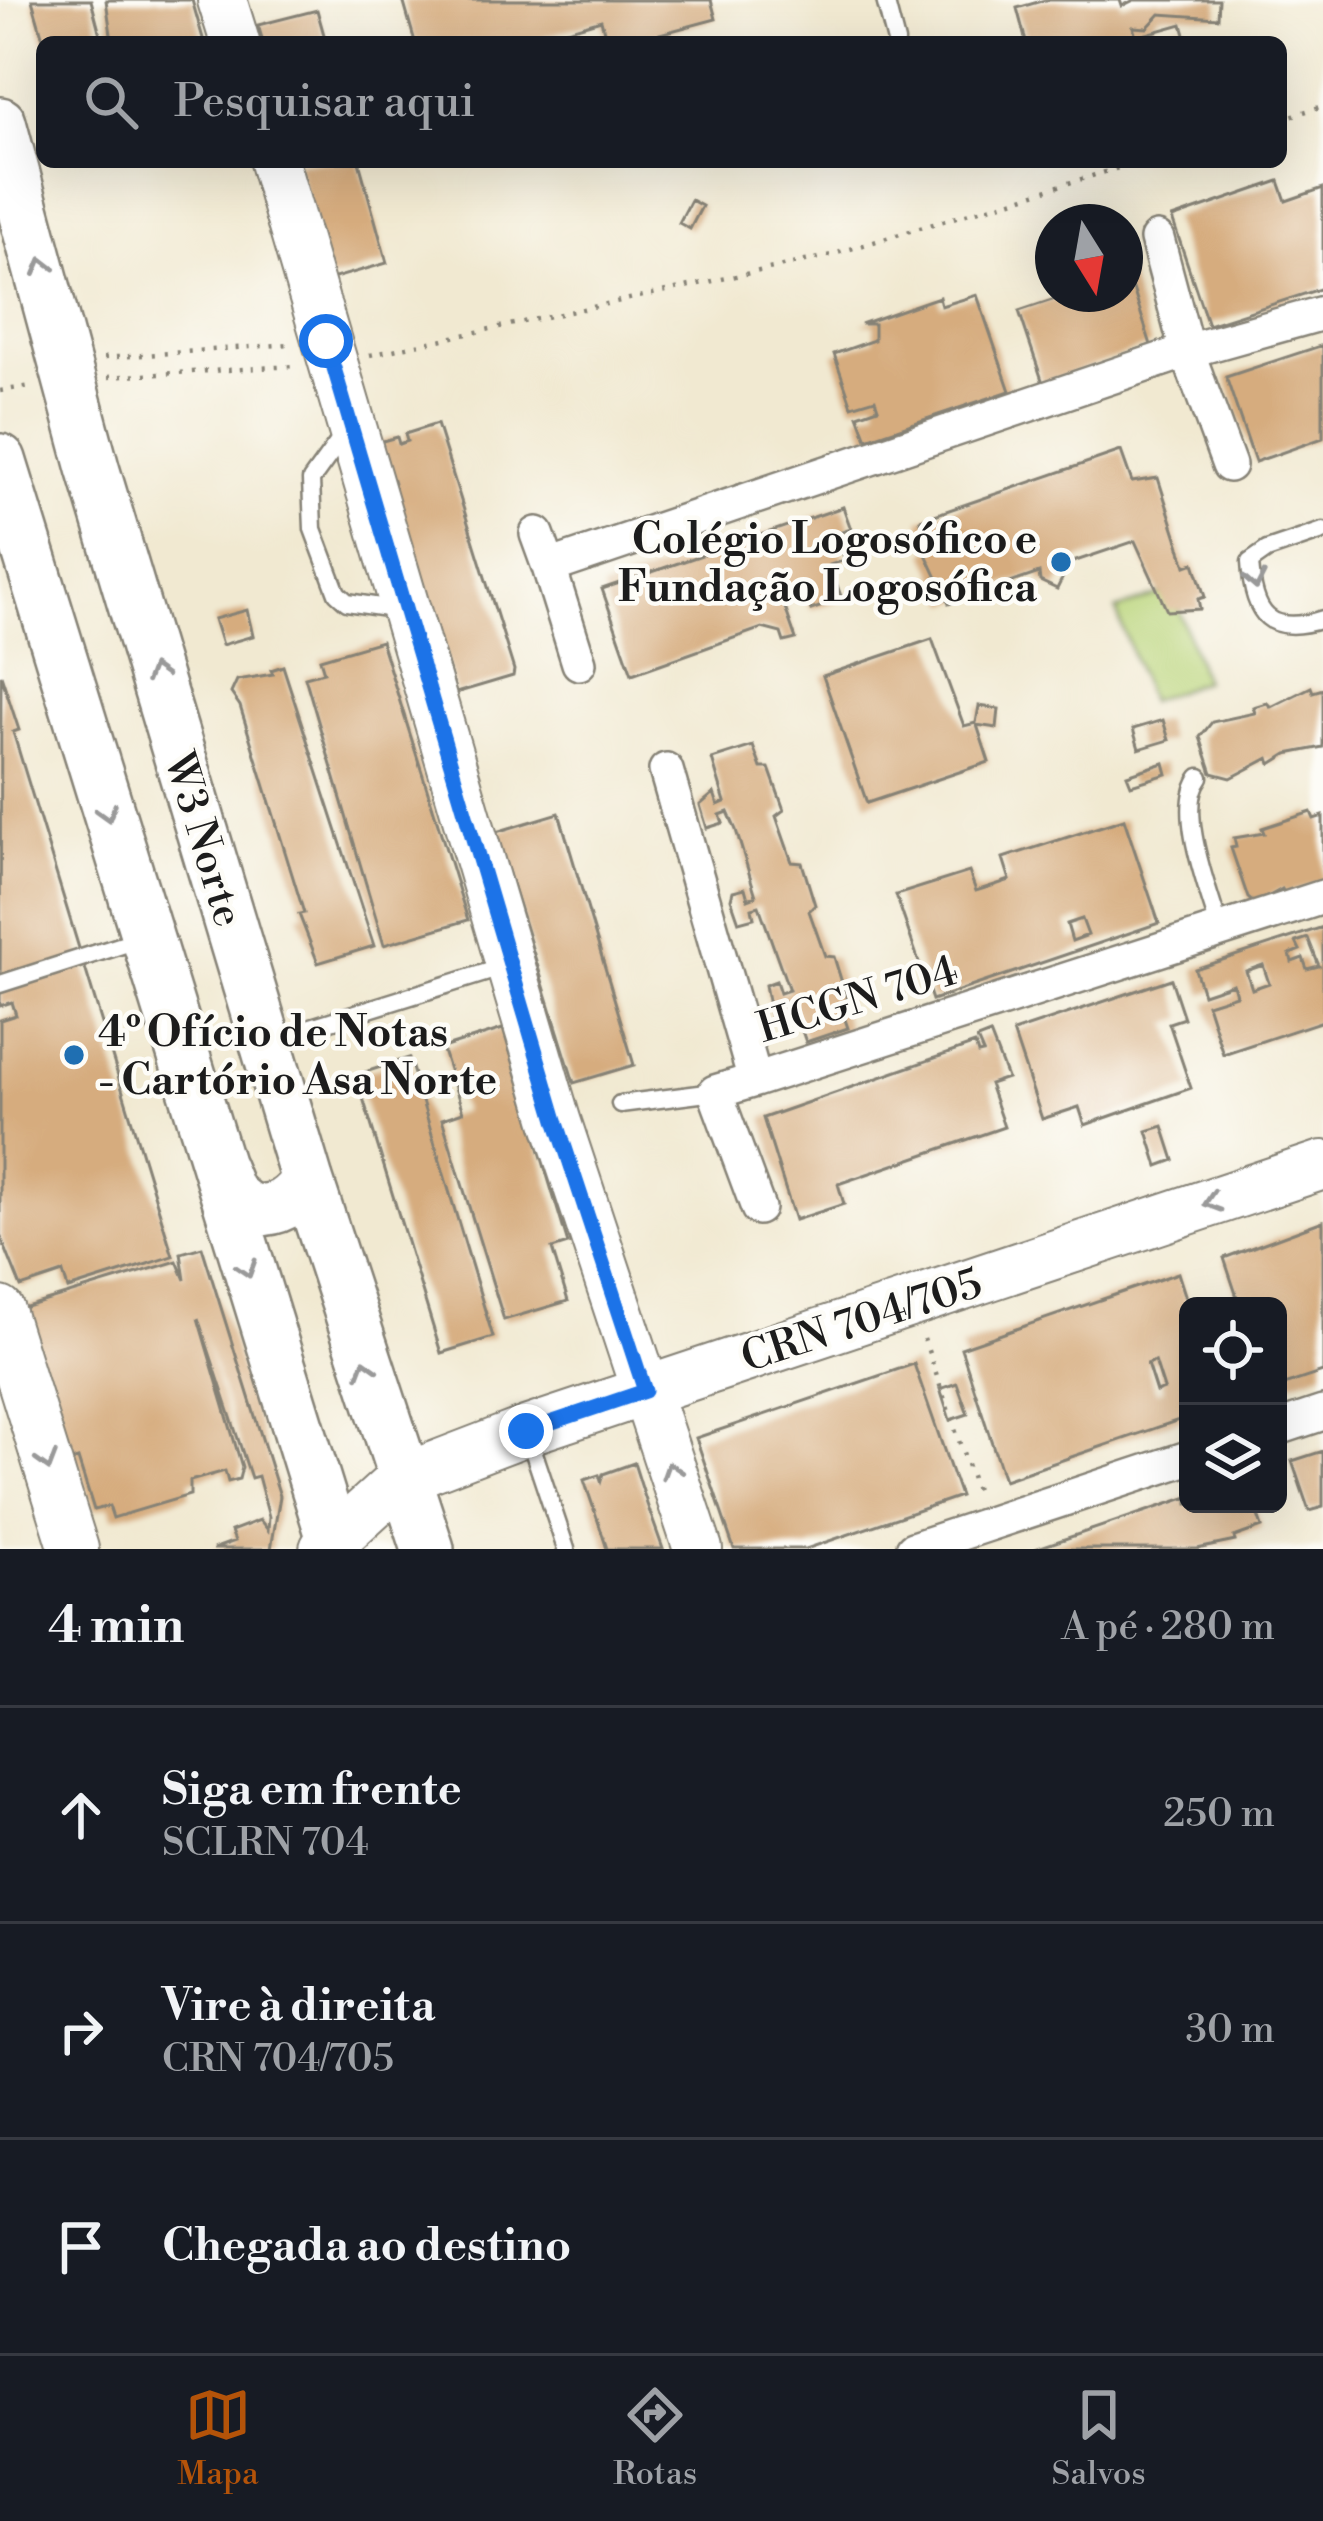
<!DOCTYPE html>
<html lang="pt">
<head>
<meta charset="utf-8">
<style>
	:root { --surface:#171b24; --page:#242831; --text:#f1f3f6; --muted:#9ea1a6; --line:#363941; --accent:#b45309 }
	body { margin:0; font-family:"Libre Bodoni",serif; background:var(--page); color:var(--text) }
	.controls { position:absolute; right:36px; bottom:36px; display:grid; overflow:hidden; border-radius:18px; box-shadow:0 12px 48px #0002 }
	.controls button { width:108px; height:108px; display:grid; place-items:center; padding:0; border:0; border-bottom:3px solid var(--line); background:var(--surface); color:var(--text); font:60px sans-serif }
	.compass { position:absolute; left:1035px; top:204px; width:108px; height:108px; border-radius:50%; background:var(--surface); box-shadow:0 12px 48px #0002; rotate:169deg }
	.stop { position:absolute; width:36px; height:36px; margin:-27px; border:9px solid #1a73e8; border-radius:50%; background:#fff }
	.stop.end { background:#1a73e8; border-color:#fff; box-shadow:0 3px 12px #0008 }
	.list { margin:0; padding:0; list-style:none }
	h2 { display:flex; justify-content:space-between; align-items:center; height:156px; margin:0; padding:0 48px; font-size:51px }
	h2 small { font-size:39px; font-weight:400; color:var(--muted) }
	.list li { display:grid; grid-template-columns:78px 1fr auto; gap:36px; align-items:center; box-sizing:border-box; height:216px; padding:0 48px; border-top:3px solid var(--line) }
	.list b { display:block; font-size:45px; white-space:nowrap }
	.list p { margin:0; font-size:39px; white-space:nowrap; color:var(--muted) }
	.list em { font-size:39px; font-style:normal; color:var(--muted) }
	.icon { flex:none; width:66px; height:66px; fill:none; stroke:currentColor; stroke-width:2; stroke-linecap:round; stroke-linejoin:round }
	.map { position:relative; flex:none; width:1323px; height:1549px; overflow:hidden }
	.search { position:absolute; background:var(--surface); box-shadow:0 12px 48px #0002; left:36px; right:36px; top:36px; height:132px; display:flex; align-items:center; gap:30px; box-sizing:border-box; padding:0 42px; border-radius:18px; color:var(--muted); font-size:45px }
	.sheet { height:804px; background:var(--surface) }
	nav { display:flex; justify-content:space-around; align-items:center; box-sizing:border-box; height:168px; border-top:3px solid var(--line); background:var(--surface); font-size:33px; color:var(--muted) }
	nav a { display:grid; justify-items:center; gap:6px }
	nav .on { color:var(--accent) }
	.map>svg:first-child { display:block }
	.pitch { fill:#b9d479; stroke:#6a784a; stroke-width:3 }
	.building { fill:#d6ac7e; fill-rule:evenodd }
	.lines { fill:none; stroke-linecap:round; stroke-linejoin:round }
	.lane-casing { stroke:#868276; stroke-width:21 }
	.street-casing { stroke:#868276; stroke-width:38 }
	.secondary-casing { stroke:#868276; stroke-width:52 }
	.primary-casing { stroke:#868276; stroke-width:56 }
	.path { stroke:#868276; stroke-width:4.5; stroke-dasharray:3 9; stroke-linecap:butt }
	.lane { stroke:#fff; stroke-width:16 }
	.street { stroke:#fff; stroke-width:33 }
	.secondary { stroke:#fff; stroke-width:48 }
	.primary { stroke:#fff; stroke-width:51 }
	.oneway { stroke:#999 }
	.route { stroke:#1a73e8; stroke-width:15 }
	.poi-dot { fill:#1f6fb2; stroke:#fdfcf7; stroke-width:4.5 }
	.labels { text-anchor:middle; stroke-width:9; stroke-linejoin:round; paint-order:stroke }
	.poi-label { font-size:42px; font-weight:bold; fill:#1c1c1c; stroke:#fdfcf7; text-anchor:end }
	.street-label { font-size:42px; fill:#1c1c1c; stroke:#fdfcf7 }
</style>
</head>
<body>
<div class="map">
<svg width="1323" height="1549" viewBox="0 0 1323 1549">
	<rect width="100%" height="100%" fill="#fdfcf7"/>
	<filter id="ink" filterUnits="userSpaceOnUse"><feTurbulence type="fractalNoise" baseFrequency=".00833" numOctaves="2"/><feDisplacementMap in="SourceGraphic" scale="24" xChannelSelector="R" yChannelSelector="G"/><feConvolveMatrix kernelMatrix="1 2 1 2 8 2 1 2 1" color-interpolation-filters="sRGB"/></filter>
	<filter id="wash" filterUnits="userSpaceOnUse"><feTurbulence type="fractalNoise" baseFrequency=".004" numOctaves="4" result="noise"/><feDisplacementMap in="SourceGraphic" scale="48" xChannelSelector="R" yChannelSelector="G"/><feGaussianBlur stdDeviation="2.7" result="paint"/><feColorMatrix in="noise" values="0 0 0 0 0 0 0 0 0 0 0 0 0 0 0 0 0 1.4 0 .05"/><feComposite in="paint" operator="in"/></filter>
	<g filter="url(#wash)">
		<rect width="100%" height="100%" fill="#f1e9d1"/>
		<path class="pitch" d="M1172,590L1204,681L1149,701L1116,610Z"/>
		<g id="blocks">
			<path class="building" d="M32,0H91L102,42H44Z
				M106,0H192L204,42L112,41Z
				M403,0H711L716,19L630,42H607L601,20L525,42H415Z
				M1045,0H1120L1122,6L1134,0H1219L1218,18L1160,14L1147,28L1133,27L1136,37L1182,24L1187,42H1026L1017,8Z
				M317,10L326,42H263L258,25Z
				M296,162H359L387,263L328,280Z
				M1279,181L1286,201L1323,188V288L1208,325L1172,218Z
				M691,200L702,206L690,229L679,223Z
				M1126,267L1151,345L1043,383L1019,311L1070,294H1125Z
				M977,295L1010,391L867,439L858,415L878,408L875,399L852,406L834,354L874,340V324H861L939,297L941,306Z
				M1323,345V438L1255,462L1226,377Z
				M437,424L514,670L513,676L456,693L379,442L397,437L399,444L407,441L405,434Z
				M1121,451L1132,482L1158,478L1186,566L1194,563L1205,597L1198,599L1200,609L1167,611L1135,541L1061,566L1064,575L1057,589L1040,581L1039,573L949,604L925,552L931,550L920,520Z
				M843,507L851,529L836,534L845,560L830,565L842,599L811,610L805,595L783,602L796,639L784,642L781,633L762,628L632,674L602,589Z
				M247,610L253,636L222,645L214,619Z
				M932,639L964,726L976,723L979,706L999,709L997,728L977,725L989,762L867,803L823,676Z
				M381,641L468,920L384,945L305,677L324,672L320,659Z
				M283,666L374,946L318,963L299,914L304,913L240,706L231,693L237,680L273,674L271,670Z
				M1,675L19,730L13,732L173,1256L68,1289L63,1273L21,1287L0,1235V1020L16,1015L12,1002L0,1006Z
				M1311,687L1313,692L1323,689V747L1287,754L1271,764L1269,758L1231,778L1212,773L1200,737L1212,722L1255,713L1253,707L1267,703L1271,707Z
				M1163,720L1169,740L1139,749L1133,729Z
				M753,746L761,768H769L784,810L776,816L792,862L802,863L815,905L809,911L825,956L834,957L847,999L840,1005L848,1028L806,1042L791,1000L783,1002L786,1011L771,1016L765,985L776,981L780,993L789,990L759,906L752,908L754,918L739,922L731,899L733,891L745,888L748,899L756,896L736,830L728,812L720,815L723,823L707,828L700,805L714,793L718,805L725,802L712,759Z
				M1164,763L1167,774L1131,785L1127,775Z
				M1311,812L1314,819L1323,816V881L1285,894L1282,889L1255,904L1248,898L1231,848L1236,847L1234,838L1264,833L1262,828Z
				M559,813L634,1065L574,1083L496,832Z
				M1124,819L1159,923L932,1000L896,895L969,872L976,891L998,884L1010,880L1003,858ZM1082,919L1088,935L1072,941L1067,924Z
				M1323,927V1021L1223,1054L1207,1004L1236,995L1233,984L1203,994L1195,969ZM1308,938L1319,966L1307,969L1303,958L1292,962L1290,954L1300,950L1296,942ZM1263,965L1269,983L1252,989L1246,971Z
				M1171,979L1184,1018L1169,1023L1191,1088L1085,1125L1079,1107L1042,1119L1013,1032Z
				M503,1029L568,1244L552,1249L568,1301L504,1320L442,1119L463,1112L442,1048Z
				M990,1034L1007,1078L989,1084L1004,1127L838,1184L844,1204L795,1220L763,1118L975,1044L978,1054L983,1053L977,1039Z
				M409,1058L493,1337L441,1353L356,1075Z
				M1163,1126L1174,1160L1158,1166L1147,1131Z
				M1323,1221V1372L1278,1387V1306H1240L1224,1258Z
				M202,1247L280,1496L271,1549H213L235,1541L231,1531L260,1520L268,1530L269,1517L258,1476L251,1478L198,1318L242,1467L239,1479L228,1482L225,1471L190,1481V1495L113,1518L109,1506L94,1510L78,1459L66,1463L22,1316L26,1307L177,1261L185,1280L181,1253Z
				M1178,1273L1188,1304V1417L1004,1480L961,1348ZM1155,1361L1164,1389L1156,1392L1147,1364Z
				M914,1364L960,1496L806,1549H734L696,1438Z
				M957,1383L968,1414L950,1420L940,1389Z
				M1323,1451V1507L1309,1511L1292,1461Z
				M634,1463L647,1504L663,1549H607L598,1521L584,1480L599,1475L601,1481L603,1474Z
				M1188,1497V1504H1254L1262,1527L1234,1537L1235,1541L1197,1549H1035Z"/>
		</g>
	</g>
	<g filter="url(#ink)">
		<use href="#blocks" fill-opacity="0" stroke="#868276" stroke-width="3"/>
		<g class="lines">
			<g class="lane-casing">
				<path id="lane" d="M885,0L896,42
					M345,433L311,480L313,529L337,593L347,602L400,610
					M1323,531L1267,550L1250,562C1253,616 1270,636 1323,619
					M1200,777C1175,809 1210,894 1220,930
					M0,984L144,938
					M305,1029L504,967
					M620,1104L715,1092
					M527,1432L566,1549"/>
			</g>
			<g class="street-casing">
				<path id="street" d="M1157,239L1187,351L1229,465
					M537,534L549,567
					M579,663L549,567L1187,351L1323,313
					M666,770L755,1080L1323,897
					M755,1080L715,1092L758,1208
					M1278,1428L1323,1413
					M913,1549L1188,1458"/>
			</g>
			<g class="secondary-casing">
				<path id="secondary" d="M222,0L235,42
					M274,162L556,1120L698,1549
					M0,1311L74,1549
					M324,1549L401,1479L526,1431L1323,1165"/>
			</g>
			<g class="primary-casing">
				<path id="primary" d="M0,123L93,468L307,1180L428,1549
					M0,460L336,1549
					M219,1168L230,1195L249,1210C277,1212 292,1203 307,1180"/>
			</g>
			<path class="path" d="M1281,119L1323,106
				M370,355L824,257L1138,162
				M104,358L290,344
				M108,377L294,366
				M0,391L31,386
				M924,1339L977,1493"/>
			<use href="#lane" class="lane"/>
			<use href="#street" class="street"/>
			<use href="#secondary" class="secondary"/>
			<use href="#primary" class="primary"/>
		</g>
		<defs><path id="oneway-chevron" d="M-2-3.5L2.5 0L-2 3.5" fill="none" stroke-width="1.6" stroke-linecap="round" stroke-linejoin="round" transform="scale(3)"/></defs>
		<g class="oneway">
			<use href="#oneway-chevron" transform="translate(43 266) rotate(-105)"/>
			<use href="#oneway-chevron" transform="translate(1255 581) rotate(79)"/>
			<use href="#oneway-chevron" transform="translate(155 673) rotate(-107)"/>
			<use href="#oneway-chevron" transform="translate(107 813) rotate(73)"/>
			<use href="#oneway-chevron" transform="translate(1212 1202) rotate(162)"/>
			<use href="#oneway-chevron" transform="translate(247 1269) rotate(72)"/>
			<use href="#oneway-chevron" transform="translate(366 1368) rotate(-107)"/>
			<use href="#oneway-chevron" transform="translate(47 1462) rotate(73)"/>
			<use href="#oneway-chevron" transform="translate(671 1470) rotate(-108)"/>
		</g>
	</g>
	<g class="lines" filter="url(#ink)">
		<path class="route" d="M326,341L556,1120L645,1391L526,1431"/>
	</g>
	<g class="poi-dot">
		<circle cx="1061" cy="562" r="12"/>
		<circle cx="74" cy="1055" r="12"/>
	</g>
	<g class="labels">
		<g class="poi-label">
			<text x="1037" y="553">Colégio Logosófico e<tspan x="1037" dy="48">Fundação Logosófica</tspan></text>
			<text x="98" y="1046" text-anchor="start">4º Ofício de Notas<tspan x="98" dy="48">- Cartório Asa Norte</tspan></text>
		</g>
		<g class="street-label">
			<text transform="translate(205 839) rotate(73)" y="15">W3 Norte</text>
			<text transform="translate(857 998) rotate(-17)" y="15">HCGN 704</text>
			<text transform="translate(861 1319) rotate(-18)" y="15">CRN 704/705</text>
		</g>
	</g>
</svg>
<div class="controls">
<button><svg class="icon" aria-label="locate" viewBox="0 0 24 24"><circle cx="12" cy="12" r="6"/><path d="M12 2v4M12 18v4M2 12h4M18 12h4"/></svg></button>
<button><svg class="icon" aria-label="layers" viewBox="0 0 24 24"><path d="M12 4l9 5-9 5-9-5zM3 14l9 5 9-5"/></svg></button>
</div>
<svg class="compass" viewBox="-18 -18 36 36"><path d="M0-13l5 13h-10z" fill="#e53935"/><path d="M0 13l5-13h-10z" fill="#9ea1a6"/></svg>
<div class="stop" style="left:326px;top:341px"></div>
<div class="stop end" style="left:526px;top:1431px"></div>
<div class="search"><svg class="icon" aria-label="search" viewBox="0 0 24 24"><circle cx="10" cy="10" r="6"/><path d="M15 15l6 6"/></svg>Pesquisar aqui</div>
</div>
<section class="sheet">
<h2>4 min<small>A pé · 280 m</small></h2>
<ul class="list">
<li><svg class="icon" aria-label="ahead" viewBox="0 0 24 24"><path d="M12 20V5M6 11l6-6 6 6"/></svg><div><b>Siga em frente</b><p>SCLRN 704</p></div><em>250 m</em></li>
<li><svg class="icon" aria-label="right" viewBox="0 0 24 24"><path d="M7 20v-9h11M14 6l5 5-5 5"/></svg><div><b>Vire à direita</b><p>CRN 704/705</p></div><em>30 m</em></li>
<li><svg class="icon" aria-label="arrive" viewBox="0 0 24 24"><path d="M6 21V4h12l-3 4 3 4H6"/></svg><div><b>Chegada ao destino</b></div></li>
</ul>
</section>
<nav>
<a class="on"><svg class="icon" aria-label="map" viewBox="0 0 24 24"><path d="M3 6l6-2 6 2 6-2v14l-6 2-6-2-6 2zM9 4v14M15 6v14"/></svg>Mapa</a>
<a><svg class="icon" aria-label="directions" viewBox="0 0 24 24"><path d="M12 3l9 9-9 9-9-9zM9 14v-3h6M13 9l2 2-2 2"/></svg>Rotas</a>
<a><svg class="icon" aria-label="saved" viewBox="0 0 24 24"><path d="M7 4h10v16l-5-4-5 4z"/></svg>Salvos</a>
</nav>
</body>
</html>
